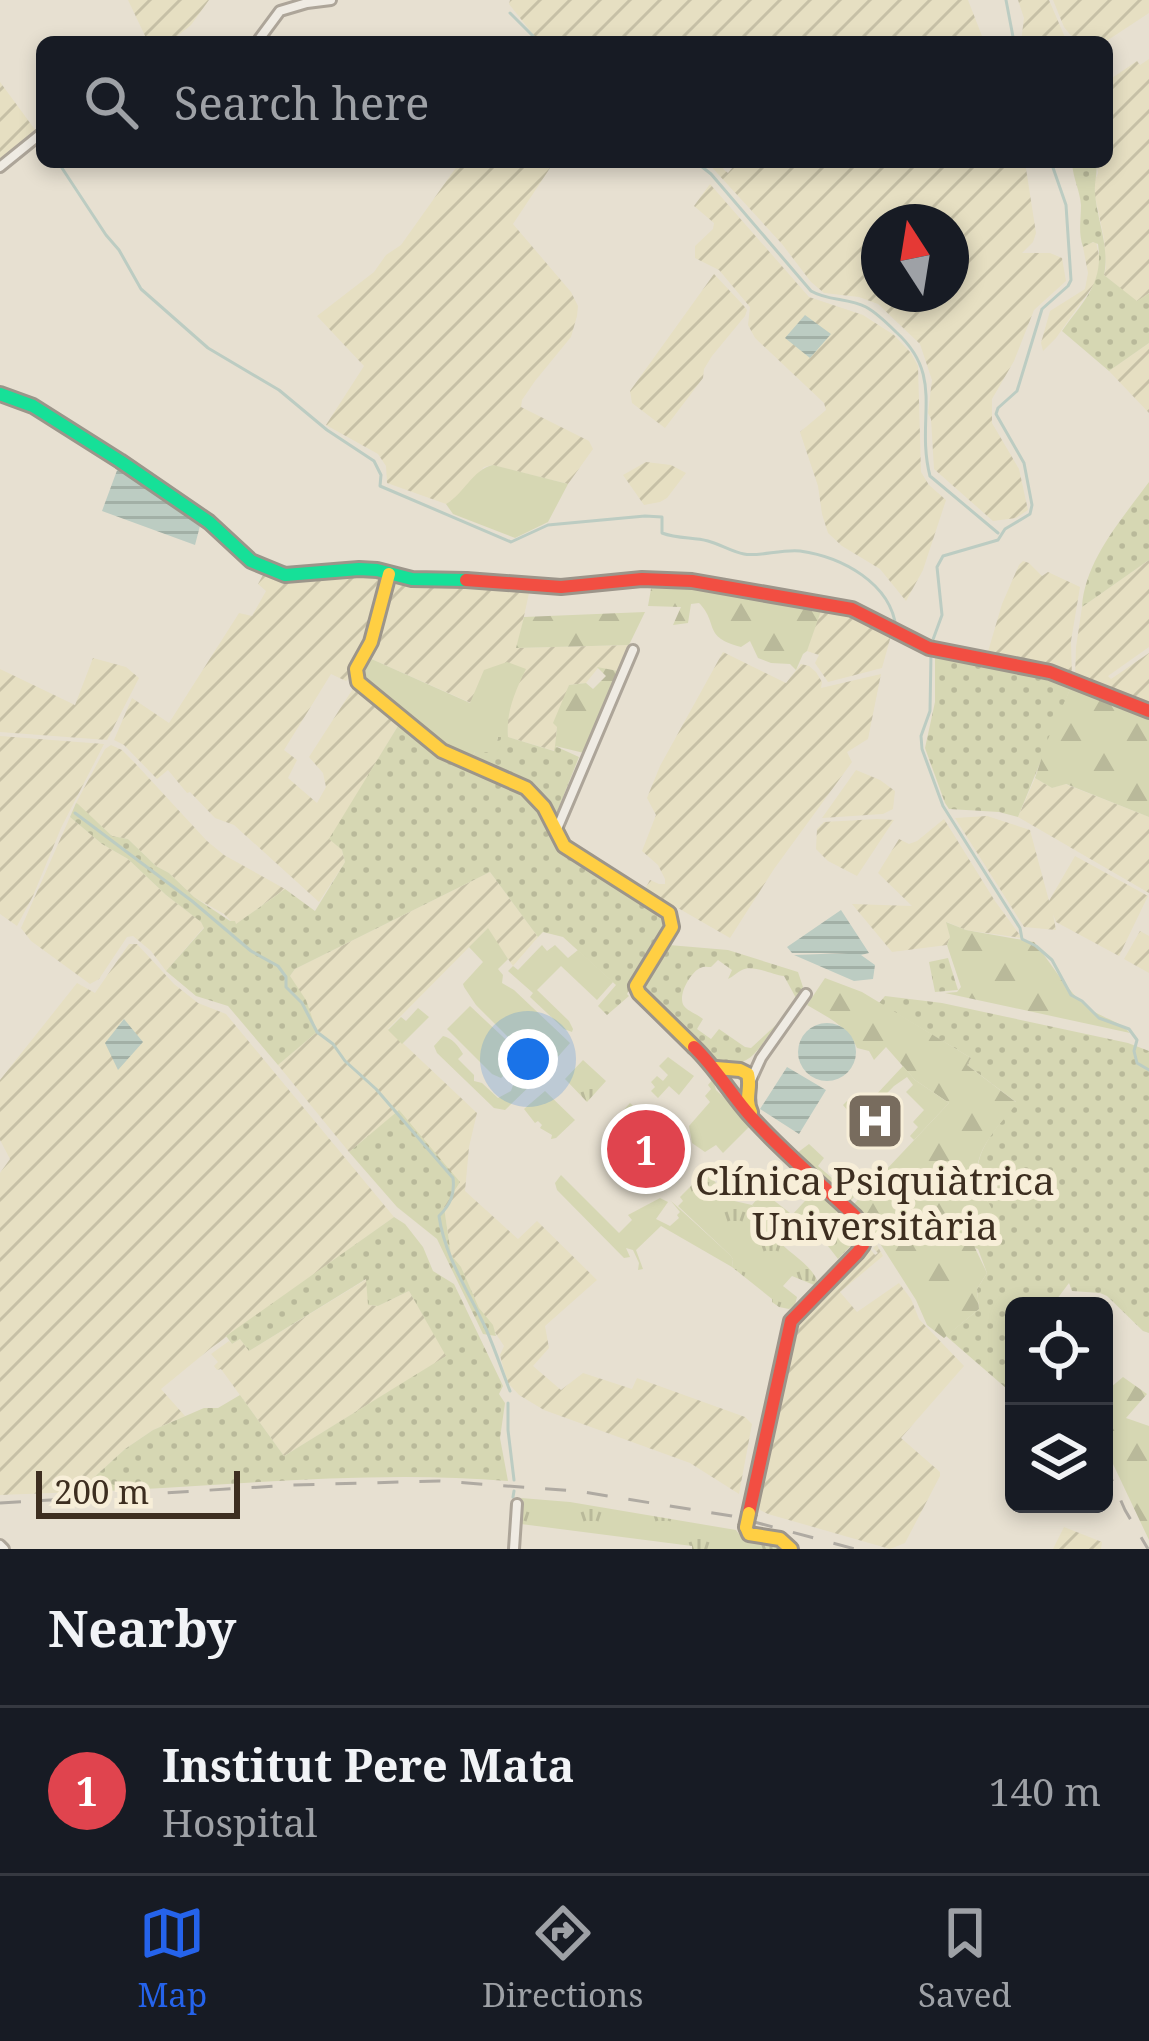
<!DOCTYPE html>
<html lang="en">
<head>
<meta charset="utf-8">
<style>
	:root { --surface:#171b24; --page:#242831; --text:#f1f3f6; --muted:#9ea1a6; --line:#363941; --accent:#2563eb }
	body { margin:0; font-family:"Noto Serif",serif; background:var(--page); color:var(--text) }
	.controls { position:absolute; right:36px; bottom:36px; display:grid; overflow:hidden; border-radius:18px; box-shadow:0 6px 18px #0003 }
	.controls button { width:108px; height:108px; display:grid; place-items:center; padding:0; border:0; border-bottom:3px solid var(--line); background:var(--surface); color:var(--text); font:60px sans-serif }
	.compass { position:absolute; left:861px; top:204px; width:108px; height:108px; border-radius:50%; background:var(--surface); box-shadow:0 6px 18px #0003; rotate:348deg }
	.scale { position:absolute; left:36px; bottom:30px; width:204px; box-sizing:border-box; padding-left:12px; border:6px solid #3d2e20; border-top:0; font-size:33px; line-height:42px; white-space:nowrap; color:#3d2e20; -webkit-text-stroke:9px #f7eed8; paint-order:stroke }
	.you { position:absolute; left:528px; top:1059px; width:42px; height:42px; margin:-30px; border:9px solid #fff; border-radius:50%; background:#1a73e8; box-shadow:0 0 0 18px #1a73e833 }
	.badge { display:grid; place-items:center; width:78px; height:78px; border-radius:50%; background:var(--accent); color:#fff; font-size:39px; font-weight:700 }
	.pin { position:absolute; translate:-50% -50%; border:6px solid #fff; box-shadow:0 3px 12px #0006 }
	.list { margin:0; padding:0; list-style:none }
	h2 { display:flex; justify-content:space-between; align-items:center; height:156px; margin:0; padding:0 48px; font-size:51px }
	h2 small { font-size:39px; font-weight:400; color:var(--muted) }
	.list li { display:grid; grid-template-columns:78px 1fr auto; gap:36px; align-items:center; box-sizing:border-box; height:168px; padding:0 48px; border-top:3px solid var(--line) }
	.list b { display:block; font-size:45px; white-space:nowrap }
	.list p { margin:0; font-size:39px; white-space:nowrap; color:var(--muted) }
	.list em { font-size:39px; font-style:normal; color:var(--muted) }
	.icon { flex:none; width:66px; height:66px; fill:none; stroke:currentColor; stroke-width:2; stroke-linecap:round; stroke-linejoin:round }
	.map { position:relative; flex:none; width:1149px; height:1549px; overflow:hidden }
	.search { position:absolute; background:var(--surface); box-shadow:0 6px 18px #0003; left:36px; right:36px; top:36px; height:132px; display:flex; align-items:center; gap:30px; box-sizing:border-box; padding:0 42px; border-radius:18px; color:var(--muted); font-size:45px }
	.sheet { height:324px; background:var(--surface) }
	nav { display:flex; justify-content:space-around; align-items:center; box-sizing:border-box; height:168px; border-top:3px solid var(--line); background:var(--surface); font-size:33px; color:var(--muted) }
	nav a { display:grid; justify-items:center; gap:6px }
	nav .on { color:var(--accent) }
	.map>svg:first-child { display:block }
	.farmland { fill:url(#farmland-furrows); fill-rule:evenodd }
	.grass { fill:url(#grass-dots) }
	.forest { fill:url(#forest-firs) }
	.park { fill:url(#park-tufts) }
	.garden { fill:#d6d7b3 }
	.water { fill:url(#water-rules) }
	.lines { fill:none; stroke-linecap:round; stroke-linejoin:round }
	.stream { stroke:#bcccc2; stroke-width:3 }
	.street-casing { stroke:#ada599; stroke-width:14 }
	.fast-casing { stroke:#9c958a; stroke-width:18 }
	.slow-casing { stroke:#9c958a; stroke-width:18 }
	.jam-casing { stroke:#9c958a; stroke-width:18 }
	.street { stroke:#efebe3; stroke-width:8 }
	.fast { stroke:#16e098; stroke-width:12 }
	.slow { stroke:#ffcf43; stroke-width:12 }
	.jam { stroke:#f24e42; stroke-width:12 }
	.rail { stroke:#afaaa2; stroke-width:3; stroke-dasharray:21 21; stroke-linecap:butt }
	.slow-bridge-casing { stroke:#9c958a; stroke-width:18; stroke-linecap:butt }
	.slow-bridge { stroke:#ffcf43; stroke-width:12 }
	.labels { text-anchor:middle; stroke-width:12; stroke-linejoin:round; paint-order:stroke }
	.poi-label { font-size:39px; fill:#3d2e20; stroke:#f7eed8 }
</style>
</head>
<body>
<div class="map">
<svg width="1149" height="1549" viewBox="0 0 1149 1549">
	<defs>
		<pattern id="farmland-furrows" width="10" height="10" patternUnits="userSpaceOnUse" patternTransform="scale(3)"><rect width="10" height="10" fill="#e6dfc2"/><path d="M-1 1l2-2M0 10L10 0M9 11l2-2" fill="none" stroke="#c6c0a6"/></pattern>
		<pattern id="grass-dots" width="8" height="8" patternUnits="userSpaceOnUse" patternTransform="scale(3)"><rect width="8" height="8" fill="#d6d7b3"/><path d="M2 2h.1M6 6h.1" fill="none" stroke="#b9b99a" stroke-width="1.8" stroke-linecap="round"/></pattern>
		<pattern id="forest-firs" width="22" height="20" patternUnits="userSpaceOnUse" patternTransform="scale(3)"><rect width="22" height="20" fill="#d6d7b3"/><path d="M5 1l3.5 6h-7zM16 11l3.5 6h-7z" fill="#b9b99a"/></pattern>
		<pattern id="park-tufts" width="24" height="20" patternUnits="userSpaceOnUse" patternTransform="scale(3)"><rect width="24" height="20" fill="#d6d7b3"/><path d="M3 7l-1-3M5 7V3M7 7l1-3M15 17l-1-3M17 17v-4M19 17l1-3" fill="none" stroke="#b9b99a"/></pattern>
		<pattern id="water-rules" width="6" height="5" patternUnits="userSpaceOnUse" patternTransform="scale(3)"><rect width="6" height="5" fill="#bcccc2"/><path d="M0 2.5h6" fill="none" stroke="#a2b0a6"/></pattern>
	</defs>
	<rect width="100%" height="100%" fill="#e7e0d1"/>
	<path class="farmland" d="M128,0H209L191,25L170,42H148Z
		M510,0H968L982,36H987L991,42H539L509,4Z
		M1018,0H1049L1067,42H1021L1024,18Z
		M1053,0H1149V13L1105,42H1076L1064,27Z
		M1149,59V293L1137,302L1104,275L1106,267L1104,238L1095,196V180L1098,173L1096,162H1107V72L1112,78L1137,61L1140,65Z
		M0,82L36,131L28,142L0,163Z
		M460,162H554L513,224L571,292L578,306L577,316L571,337L535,381L522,400L521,407L589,441L593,449L568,484L492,465L484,467L456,498L446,504L387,483L386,466L378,454L326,425L364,366L317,316L374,272L386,255L401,245Z
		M707,162H729L723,169L728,173L737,162H1025L1036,233L1033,242L1022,253H1050L1062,258L1066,281L1034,310L1014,361L992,399V423L1019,469L1028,510L1016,518L993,521L934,469L931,419L928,413L932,380L920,344L878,304L859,297L824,293L811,282L782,244ZM879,222H951V294H879Z
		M710,184L809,297L863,315L894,335L911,353L918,366L921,472L929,485L946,500L923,570L906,601L880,569L842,546L828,533L822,514L818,486L800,432L826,410L824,403L755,338L748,325L750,307L719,270L695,258V246L713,229L714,223L694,206Z
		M1096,242L1100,260L1098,279L1056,338L1043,351L1041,343L1050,311L1085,289L1088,273L1083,247L1088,243Z
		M714,274L744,306L747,310L745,316L712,356L704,369L703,378L665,428L632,403L630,391Z
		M1149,343V413L1109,371Z
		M646,462L671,465L686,473L667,498L660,502L644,505L623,475Z
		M1149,560V647L1108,676L1111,679L1149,653V708L1104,690L1103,686L1075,679L1076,647L1082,607Z
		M1023,561L1029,563L1042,576L1048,572L1080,587L1071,641L1072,678L987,655L1002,604L1019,565Z
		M264,573L275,575L347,573L384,575L365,646L350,677L346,681L331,674L284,750L297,760L288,778L317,803L326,787L323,773L309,757L356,684L401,721L330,839L342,850L345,862L319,902L234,825L215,818L190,792L187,793L168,770L157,779L124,745L114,740L132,698L169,723L239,613L252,616L266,591L258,584Z
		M392,577L531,584L517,648L630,645L618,671L598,668L586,683L569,685L557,727L555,751L508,737L507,719L512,698L525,669L471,703L367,657Z
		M821,608L857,615L892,632L882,668L828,682L815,663L819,655L807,651Z
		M723,652L786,683L801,664L809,666L816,672L822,682L821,688L881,674L868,739L847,752L852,762L774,869L730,938L645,889L650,880L659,884H665V879L658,865L642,851L656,815L647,798L660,766Z
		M93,658L126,667L139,678L107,740L0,732V669L75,705Z
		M0,736L104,744L61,828L33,896L17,926L0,914Z
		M111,745L122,750L134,762L207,841L224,855L285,889L235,925L224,914L194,897L169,873L156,866L128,839L112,836L76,803L105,749Z
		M856,770L880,780L895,791L893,809L883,814L822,818Z
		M1035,778L1052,788L1065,784L1149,817V893L1018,817Z
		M987,816L1030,830L1049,901L1075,856L1148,896L1119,956L1056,922L1053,914L1056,930L1024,927L955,818Z
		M70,817L102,844L128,859L166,895L201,922L204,927L166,971L151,951L133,936L127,937L99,979L90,984L31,941L21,928Z
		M877,819L894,820L857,876L828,861L816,849L817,829L824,822Z
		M944,819L995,901L1022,938L966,930L947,922L950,937L947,945L892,952L852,904L912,906L878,873L899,839L909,844L917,841Z
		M490,872L538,937L513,966L487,929L388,1029L477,1113L469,1147L465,1191L518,1239L537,1221L597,1280L545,1326L549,1348L533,1366L561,1390L583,1373L632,1389L637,1378L745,1417L752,1424L739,1494L690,1463L544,1410L519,1395L507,1382L500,1355L504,1346L479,1308L461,1268L451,1255L444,1207L399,1111L349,1152L278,1065L317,1032L292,983L290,976L295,969Z
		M1140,931L1149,936V973L1124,959Z
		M129,944H137L174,984L198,1003L226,1014L394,1217L211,1348L161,1389L185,1416L153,1430L125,1449L78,1492L0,1495V1173L10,1159L0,1140V1080L77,983L95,993Z
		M867,1245L875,1255L878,1253L873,1248L877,1245L883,1256L840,1292L857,1312L899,1283L911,1299L919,1319L964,1366L901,1438L940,1472V1476L905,1543L890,1549L768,1514L754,1507L795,1328L832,1287L857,1264Z
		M367,1279L369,1305L378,1306L409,1291L447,1356L284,1456L221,1369L217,1370L214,1366L218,1362L211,1354L229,1341L232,1344L240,1339L249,1351Z
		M1064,1527L1102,1542L1101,1549H1053Z"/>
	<path class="grass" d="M1096,162C1098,174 1094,181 1095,193C1097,220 1110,248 1104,275L1137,301L1149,293V343L1109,371L1062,331C1083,301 1104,284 1098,244L1093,242L1083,247C1078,232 1081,220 1081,205C1080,191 1073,178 1072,163Z
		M1149,482V560L1082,607C1085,560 1122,519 1149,482Z
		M935,654L978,664L1019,667L1068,681L1071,687L1018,817L999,812L949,809L945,803L925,748L935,702Z
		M401,721L533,799L555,833L665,915L667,929L627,994L629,996L607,1015L598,1006L616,985L563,937L543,932L538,937L490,872L295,969L290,976L306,1000L317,1032L278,1065L228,1006L196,996L166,971L204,928L201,922L166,895L128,859L102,844L70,817L76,803L78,804L112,836L128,839L156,866L169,873L194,897L230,921H235L236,924L285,889L315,911L345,862L342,850L329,839Z
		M505,736L554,751L555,746L579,757L555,817L535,790L471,760L475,752L497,741L498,737Z
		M669,945L728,950L798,972L803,987L796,998L784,976C772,975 752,964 742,970C737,972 733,977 728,979L732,970L718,960L711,967C708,967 704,966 700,968C690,973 677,996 684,1006C689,1012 697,1014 703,1019L697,1029L711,1039L719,1029L745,1047L751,1048L777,1024C759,1047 750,1073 717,1060L644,990V985Z
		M948,958L958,990L935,992L929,962Z
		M885,996L942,1003L1128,1043L1149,1051V1333L1143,1331L1107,1296L1100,1293L1072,1291L1069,1283L1057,1299L1056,1306H1014V1395L946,1336L979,1309L977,1289L987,1273L978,1249L975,1248L971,1231L985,1221L988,1201C961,1162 993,1134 1016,1102L967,1065L971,1058L879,1003Z
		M399,1110L460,1182L444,1207L451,1255L461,1267L479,1308L493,1325L496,1336L483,1334L437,1239L397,1207L349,1152Z
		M838,1211L842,1219L845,1217L855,1227L858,1238L838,1259L821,1237Z
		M394,1217L405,1224L423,1247L433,1271L454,1284L503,1386L499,1394L505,1403L500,1438L508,1481C365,1469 221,1487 78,1492L125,1449L153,1430L204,1408H218L240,1395L284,1456L446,1356L409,1291L378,1306L368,1305L366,1279L249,1351L240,1339L232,1344L226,1336Z"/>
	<path class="forest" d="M652,583L694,585L822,608L807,651L803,654L796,670L790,664L771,663L758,658L750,641L741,647C702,637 719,623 699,603L691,604L688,623L673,625L681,607L648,606Z
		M645,612L629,645L516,648L524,617Z
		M597,667L618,671L584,753L555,746L557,727L553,723L569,685L586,683L593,689L606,676Z
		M1068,681L1149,714V817L1066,784L1052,788L1035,778L1048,739L1071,687Z
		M946,922L966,930L1034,942C1053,965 1066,991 1090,1009C1104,1019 1118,1020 1130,1033L945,993L957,992L961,987L947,945L950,937Z
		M825,978L862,992L971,1058L967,1065L1017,1103C1000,1125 971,1152 978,1182C980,1192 988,1200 992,1209L985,1221L971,1231L975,1248L987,1273L977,1289L979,1309L944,1338L927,1325L916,1300L874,1234L865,1229L853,1205L949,1103L915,1080L886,1047L874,1060L869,1051L857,1048C848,1026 827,1017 807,1005Z
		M1123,1377L1147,1394L1126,1418L1149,1426V1540L1104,1445V1393Z"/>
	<path class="park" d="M583,1060L606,1081L587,1102L565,1079Z
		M630,1103L666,1137L644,1158L610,1125Z
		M706,1171L730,1200L752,1205L778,1232L775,1236C787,1254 811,1262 818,1283L814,1285L792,1276L783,1286L797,1297L795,1305L789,1309L779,1307L772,1302V1299L732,1267L733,1259L730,1255L678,1206L683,1201L680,1197Z
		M521,1498L570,1502L736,1530C746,1546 769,1540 784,1549H692V1546L521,1524Z"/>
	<path class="garden" d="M493,465L568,484L548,522L515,538L453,514L446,504C464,494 473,469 493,465Z
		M367,657L470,703L484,670L507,662L526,669C515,692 506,711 508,737H498L497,741L501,745L497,752H475L471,760L442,748L362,682L360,666Z
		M488,928L508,959L498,969L503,975L502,983L514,990L570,1043L541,1076L528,1057L476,1005L464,987L463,984L483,962L469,947Z
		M542,945L547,951L555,945L568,958L578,950L613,982L597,1000L561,966L537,990L569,1021L573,1029L572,1032L564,1029L530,997L533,993L508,971L513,966L518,970Z
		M470,1006L520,1053V1061L501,1078L492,1074L447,1029Z
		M418,1008L429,1017L402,1044L388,1030L401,1017L406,1021Z
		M443,1036C452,1038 458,1045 463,1054L458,1059L474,1075V1081L482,1083L498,1098L511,1091L519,1068L529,1069L537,1079L505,1110L494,1108L437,1053L434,1046Z
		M668,1057L694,1076L679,1095L669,1086L658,1098L651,1091L655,1087L651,1082L657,1076L663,1081L668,1075L659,1066Z
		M903,1066L915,1080L949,1103L914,1140L910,1136L918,1127L913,1122L924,1110L906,1092L913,1085L907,1077L894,1086L858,1123L853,1119L857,1114L848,1111L843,1105L847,1101L860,1112Z
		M713,1079L716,1090L752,1124L723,1153L716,1145L705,1152L692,1143L689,1126L710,1102L705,1096L711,1089L708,1085Z
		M545,1091L575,1120L556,1138L551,1139L552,1135L540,1128L542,1125L538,1121L535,1123L524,1109Z
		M809,1144L824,1158L818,1166L854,1197L849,1202L797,1153Z
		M561,1175L619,1233L632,1220L628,1215L660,1198L668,1202L656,1219L670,1226L679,1218L677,1215L680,1212L671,1201L730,1255L733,1259L732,1267L661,1226L636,1250L643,1269L638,1270L639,1263L633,1250L626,1248L630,1257L624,1258L557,1190L555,1183Z
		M815,1184L835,1203L838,1211L811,1236L794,1222L797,1218L793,1214L814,1191L812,1188Z
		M763,1192L790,1213L782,1221L788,1227L781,1235L752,1205Z"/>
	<path class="water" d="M805,315L831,334L810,358L785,338Z
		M119,465L201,522L195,545L102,511Z
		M841,910L869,953L861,955L875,965L873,979L854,981L794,955L848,953H792L787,947Z
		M124,1019L143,1042L118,1070L105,1043Z
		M798 1052a29 29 0 1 1 58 0a29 29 0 1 1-58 0Z
		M787,1067L826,1090L799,1134L760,1109Z"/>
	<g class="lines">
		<path class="stream" d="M1006,0L1014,42
			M510,13L539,42
			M58,162L106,235L119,250L141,289L208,348L279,390L327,430L374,461L381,475L380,486L511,542L548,525L645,516L662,517V533C678,539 693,537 708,541C720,544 732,552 744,554C758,557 782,549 800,551C842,557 891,583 896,628
			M696,162L711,174L811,291C828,301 848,298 866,307C877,313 887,323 896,332C946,377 915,418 930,476L998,533
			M931,645L942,615L937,567L943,556L998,540L1005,529L1030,514L1032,505L1024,463L996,414L998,408L1017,391L1042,309L1068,286L1071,280L1066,205L1051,162
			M931,654L930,711L921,736L922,749L943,806L1020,928L1022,939L1036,946L1052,960L1071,995L1082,1001L1099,1018L1129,1029L1137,1040L1134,1051L1137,1063L1149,1070
			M75,813L192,901L251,951L278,966L286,977V987L302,1003L317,1032L333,1044L345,1061L376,1089L453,1178C455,1195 450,1205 439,1216C445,1258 469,1292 486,1329C495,1349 502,1371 510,1391
			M508,1403V1430L514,1480
			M513,1497L514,1491"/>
		<g class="street-casing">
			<path id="street" d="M257,42L280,11L307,3L331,0
				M0,167L42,133
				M557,829L633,650
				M751,1080L761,1058L806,994
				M0,1545L4,1549
				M514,1549L517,1504"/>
		</g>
		<g class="fast-casing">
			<path id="fast" d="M0,394L33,406L120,461L209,522L251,561L285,575L359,569L377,570L412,579L466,580"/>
		</g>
		<g class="slow-casing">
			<path id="slow" d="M389,574L371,642L356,669L358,682L442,751L526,788L544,807L564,846L669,913L672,927L636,986L639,993L694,1047
				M716,1068L740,1070L748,1074C752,1088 744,1098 751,1112
				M746,1527L749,1534L780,1539L791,1549"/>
		</g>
		<g class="jam-casing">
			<path id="jam" d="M466,580L561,587L642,579L692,581L852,609L929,648L1050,672L1149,711
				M694,1047C717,1069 731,1095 753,1119C784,1153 821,1184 855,1216L865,1229L863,1245L857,1253L791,1321L749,1513"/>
		</g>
		<use href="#street" class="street"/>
		<use href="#fast" class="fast"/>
		<use href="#slow" class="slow"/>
		<use href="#jam" class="jam"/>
		<path class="rail" d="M1104,1462L1125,1510L1148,1549
			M0,1503L293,1485L439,1481L577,1491L732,1516L855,1549"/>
		<g class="slow-bridge-casing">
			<path id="slow-bridge" d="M746,1527L749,1513"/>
		</g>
		<use href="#slow-bridge" class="slow-bridge"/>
	</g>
	<defs>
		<g id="hospital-square" transform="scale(3)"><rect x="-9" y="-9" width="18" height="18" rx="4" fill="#786c5e" stroke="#f7eed8"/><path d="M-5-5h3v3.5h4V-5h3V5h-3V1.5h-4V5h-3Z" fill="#fff"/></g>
	</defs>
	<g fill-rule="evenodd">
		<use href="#hospital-square" x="875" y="1121"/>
	</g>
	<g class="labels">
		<g class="poi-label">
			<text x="875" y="1195">Clínica Psiquiàtrica<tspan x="875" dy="45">Universitària</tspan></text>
		</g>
	</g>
</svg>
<div class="controls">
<button><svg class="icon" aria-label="locate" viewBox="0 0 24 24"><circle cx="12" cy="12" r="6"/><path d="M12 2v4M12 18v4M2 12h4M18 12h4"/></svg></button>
<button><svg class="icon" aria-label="layers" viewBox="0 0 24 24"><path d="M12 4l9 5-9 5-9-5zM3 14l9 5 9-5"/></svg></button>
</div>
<svg class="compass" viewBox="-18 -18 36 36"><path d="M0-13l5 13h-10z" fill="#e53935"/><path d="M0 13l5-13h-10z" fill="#9ea1a6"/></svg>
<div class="scale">200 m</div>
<div class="you"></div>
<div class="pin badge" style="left:646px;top:1149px;background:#e0444e">1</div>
<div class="search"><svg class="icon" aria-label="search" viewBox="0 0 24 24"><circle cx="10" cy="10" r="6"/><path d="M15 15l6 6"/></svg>Search here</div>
</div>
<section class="sheet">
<h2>Nearby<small></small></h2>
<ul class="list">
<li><span class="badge" style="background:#e0444e">1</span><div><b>Institut Pere Mata</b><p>Hospital</p></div><em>140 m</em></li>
</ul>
</section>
<nav>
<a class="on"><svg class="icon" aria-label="map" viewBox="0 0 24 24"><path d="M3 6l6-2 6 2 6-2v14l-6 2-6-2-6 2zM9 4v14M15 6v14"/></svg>Map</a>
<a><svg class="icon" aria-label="directions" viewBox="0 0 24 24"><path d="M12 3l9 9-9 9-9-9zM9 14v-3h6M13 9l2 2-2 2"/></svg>Directions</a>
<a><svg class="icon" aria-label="saved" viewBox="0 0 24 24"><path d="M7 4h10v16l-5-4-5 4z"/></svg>Saved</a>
</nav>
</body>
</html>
